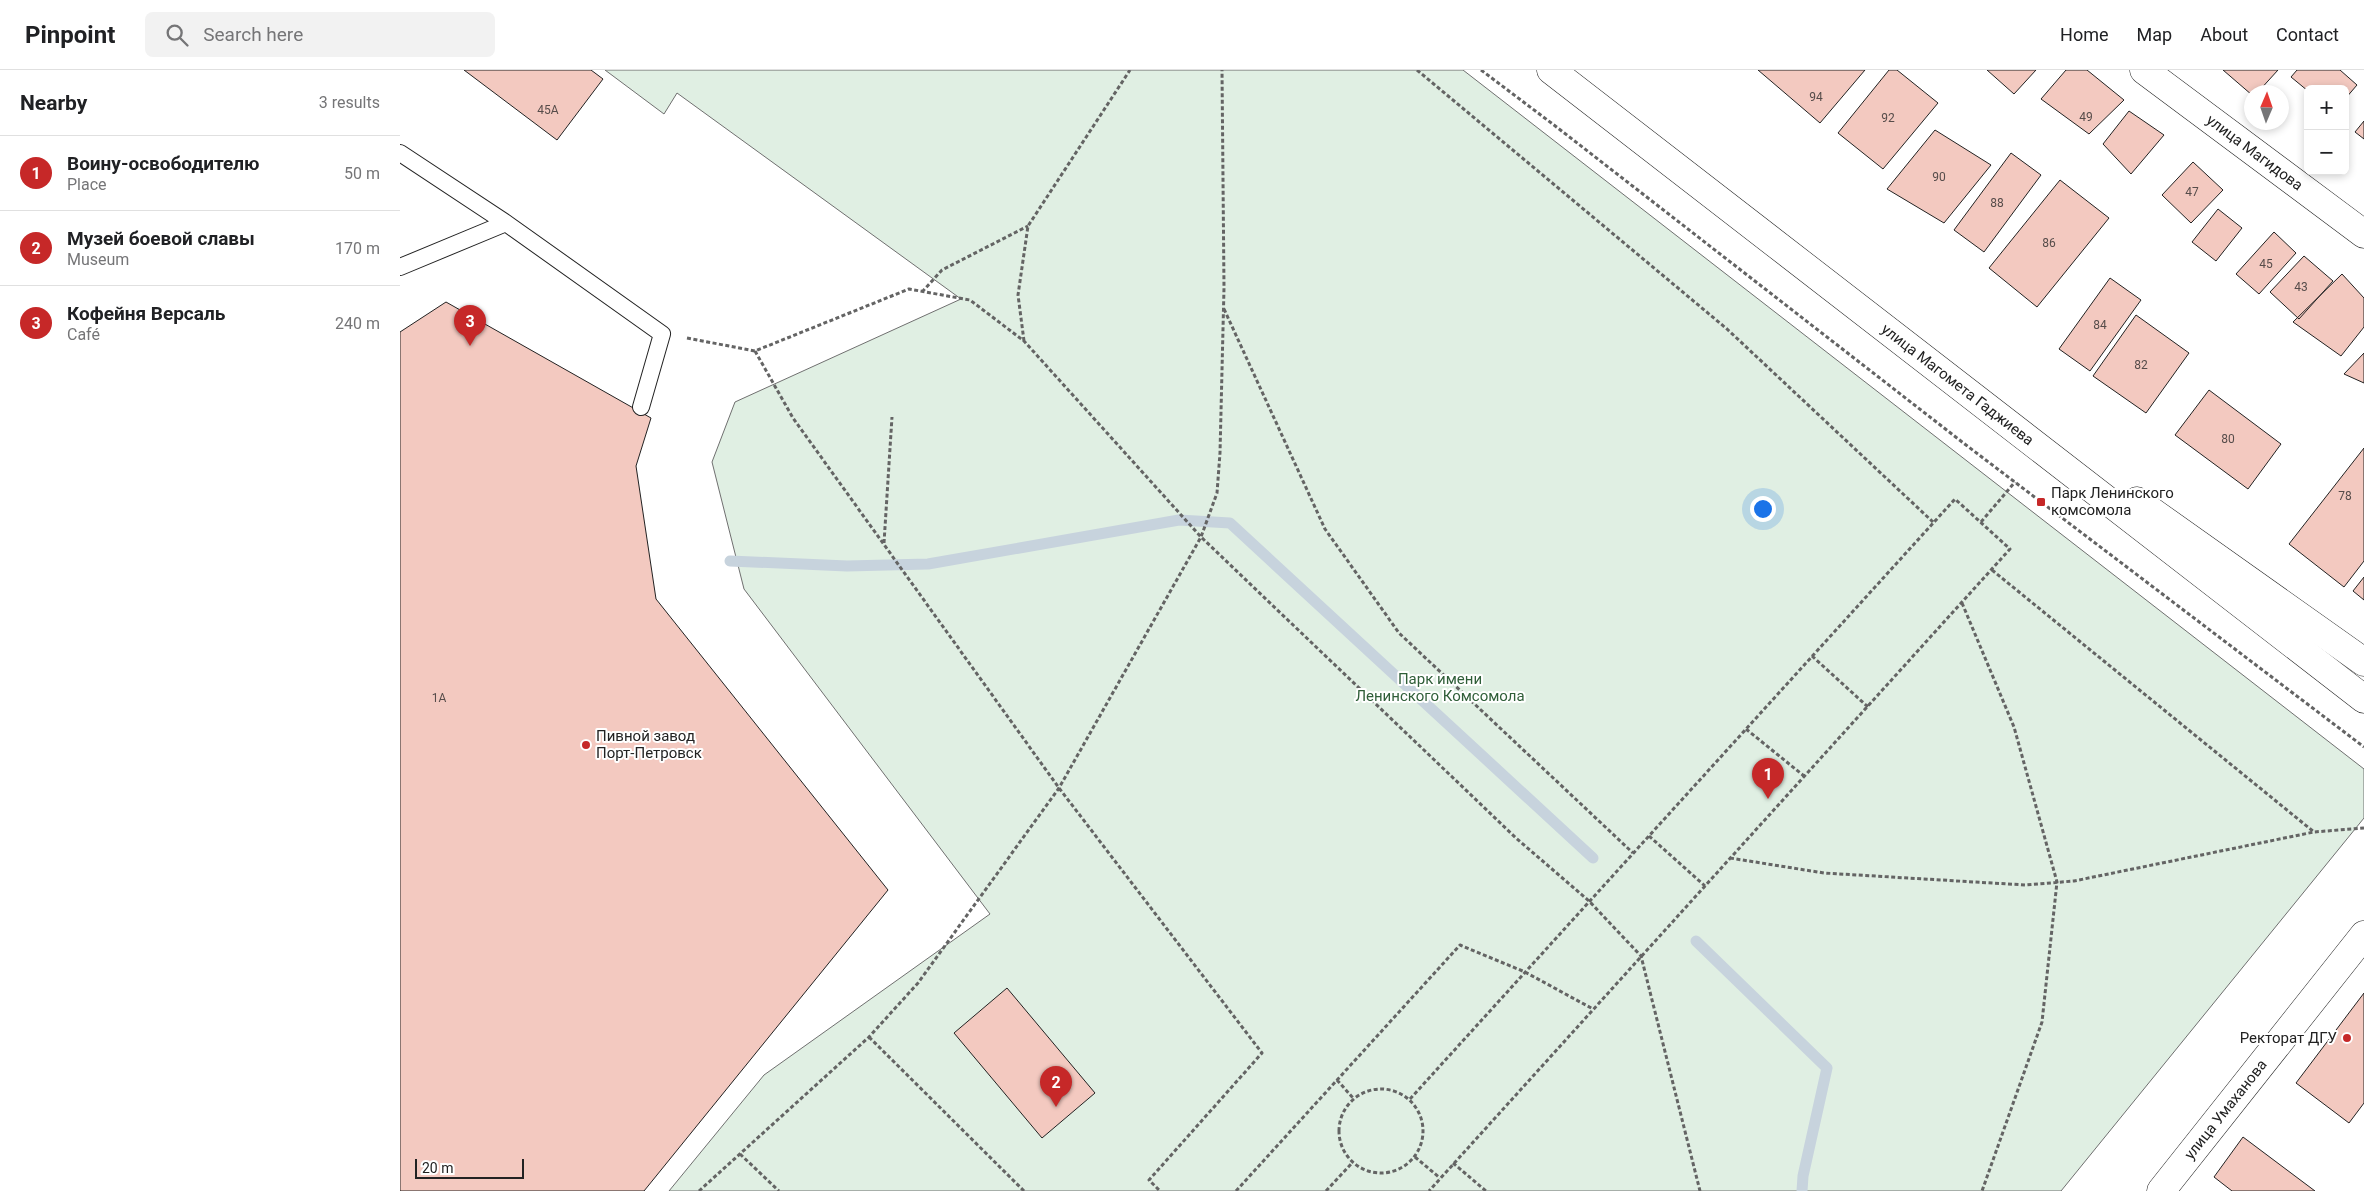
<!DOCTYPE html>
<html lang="en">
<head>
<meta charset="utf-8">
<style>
	:root { --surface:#fff; --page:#f2f2f2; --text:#202124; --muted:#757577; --line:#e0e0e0; --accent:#c62828 }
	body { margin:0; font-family:Roboto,sans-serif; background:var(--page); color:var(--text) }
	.controls { position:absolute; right:15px; top:15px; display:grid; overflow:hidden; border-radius:8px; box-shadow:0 2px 8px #0003 }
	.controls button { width:45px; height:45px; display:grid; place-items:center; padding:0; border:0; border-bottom:1px solid var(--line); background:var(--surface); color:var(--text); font:25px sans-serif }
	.compass { position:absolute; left:1844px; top:15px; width:45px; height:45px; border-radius:50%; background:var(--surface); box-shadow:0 2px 8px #0003; rotate:2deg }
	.scale { position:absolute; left:15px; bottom:12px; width:109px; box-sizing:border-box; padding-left:5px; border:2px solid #222; border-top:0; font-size:14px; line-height:18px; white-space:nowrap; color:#222; -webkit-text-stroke:4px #fff; paint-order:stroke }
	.you { position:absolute; left:1362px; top:438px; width:18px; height:18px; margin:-12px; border:4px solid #fff; border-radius:50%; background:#1a73e8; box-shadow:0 0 0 8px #1a73e833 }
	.badge { display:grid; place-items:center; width:32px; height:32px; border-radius:50%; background:var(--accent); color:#fff; font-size:16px; font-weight:700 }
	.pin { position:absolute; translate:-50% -41px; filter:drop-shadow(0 1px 2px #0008) }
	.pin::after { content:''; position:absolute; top:26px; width:18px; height:15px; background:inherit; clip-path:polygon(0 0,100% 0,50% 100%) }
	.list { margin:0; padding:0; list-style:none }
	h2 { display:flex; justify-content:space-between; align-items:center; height:65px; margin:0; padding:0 20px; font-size:21px }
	h2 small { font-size:16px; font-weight:400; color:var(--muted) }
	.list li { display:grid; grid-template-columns:32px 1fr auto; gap:15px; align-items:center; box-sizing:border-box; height:75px; padding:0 20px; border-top:1px solid var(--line) }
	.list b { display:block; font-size:19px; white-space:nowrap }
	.list p { margin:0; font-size:16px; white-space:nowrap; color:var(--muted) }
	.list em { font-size:16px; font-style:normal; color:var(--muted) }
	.icon { flex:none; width:28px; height:28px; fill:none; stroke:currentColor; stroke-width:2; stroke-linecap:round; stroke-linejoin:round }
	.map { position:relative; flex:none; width:1964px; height:1121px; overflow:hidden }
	header { display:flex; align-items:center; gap:30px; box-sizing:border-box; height:70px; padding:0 25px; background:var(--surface); border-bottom:1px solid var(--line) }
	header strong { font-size:24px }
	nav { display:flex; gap:28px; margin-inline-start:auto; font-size:18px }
	.search { width:350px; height:45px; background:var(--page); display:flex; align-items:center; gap:12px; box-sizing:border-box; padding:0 18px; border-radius:8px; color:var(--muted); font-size:19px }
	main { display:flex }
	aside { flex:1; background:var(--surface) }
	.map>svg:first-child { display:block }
	.green { fill:#e0efe3; stroke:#6f6f6f }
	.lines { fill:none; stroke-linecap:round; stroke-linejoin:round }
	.stream { stroke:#c7d3dd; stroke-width:11 }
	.building { fill:#f3c9c0; stroke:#222 }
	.service-casing { stroke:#222; stroke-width:18 }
	.minor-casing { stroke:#222; stroke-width:29 }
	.secondary-casing { stroke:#222; stroke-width:29 }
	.path { stroke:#646464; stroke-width:3; stroke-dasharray:4 2.5; stroke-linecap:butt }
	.service { stroke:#fff; stroke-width:16 }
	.minor { stroke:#fff; stroke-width:28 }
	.secondary { stroke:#fff; stroke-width:28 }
	.poi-dot { fill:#c62828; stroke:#fff; stroke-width:2 }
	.labels { text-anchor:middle; stroke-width:4; stroke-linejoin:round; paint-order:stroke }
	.number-label { font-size:12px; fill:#564c4a }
	.street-label { font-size:15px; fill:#222; stroke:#fff }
	.poi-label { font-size:15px; fill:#222; stroke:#fff; text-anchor:start }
	.park-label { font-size:15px; fill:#2f5e38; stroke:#fff }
</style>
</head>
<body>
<header>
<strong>Pinpoint</strong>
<div class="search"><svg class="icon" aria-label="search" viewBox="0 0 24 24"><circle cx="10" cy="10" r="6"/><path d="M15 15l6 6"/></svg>Search here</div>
<nav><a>Home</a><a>Map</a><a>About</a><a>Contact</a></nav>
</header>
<main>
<aside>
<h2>Nearby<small>3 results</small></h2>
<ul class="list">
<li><span class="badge">1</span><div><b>Воину-освободителю</b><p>Place</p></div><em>50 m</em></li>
<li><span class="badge">2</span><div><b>Музей боевой славы</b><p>Museum</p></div><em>170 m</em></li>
<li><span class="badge">3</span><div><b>Кофейня Версаль</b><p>Café</p></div><em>240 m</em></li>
</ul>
</aside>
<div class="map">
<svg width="1964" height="1121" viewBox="0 0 1964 1121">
	<rect width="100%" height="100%" fill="#fff"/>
	<path class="green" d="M205,0H1063L1964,699V748L1661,1121H269L364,1005L590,844L344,519L312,392L335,332L561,229L277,23L264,44Z"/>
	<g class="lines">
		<path class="stream" d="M330,491L447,496L528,494L779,450L830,453L1193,788
			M1296,871L1427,998L1403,1106L1402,1121"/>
	</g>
	<path class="building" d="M64,0H191L203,9L157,70Z
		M1358,0H1465L1420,53Z
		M1489,0H1497L1538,33L1483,99L1438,63Z
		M1587,0H1636L1614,24Z
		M1666,0H1687L1724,30L1689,64L1641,29Z
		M1823,0H1878L1858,22H1852V25Z
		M1897,0H1940L1957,15L1945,29V19H1908V21L1891,7Z
		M1729,41L1764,65L1731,104L1703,74Z
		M1964,51V69L1955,62Z
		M1535,60L1591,95L1544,153L1487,119Z
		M1611,83L1641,105L1584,182L1554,160Z
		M1793,92L1823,120L1791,153L1762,125Z
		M1660,110L1709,148L1637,237L1589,198Z
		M1818,139L1842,158L1816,191L1792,172Z
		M1874,162L1896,183L1859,224L1836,204Z
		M1904,186L1933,211L1899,249L1870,222Z
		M1942,204L1964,228V257L1941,286L1893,252Z
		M1710,208L1741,230L1690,301L1659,279Z
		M46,232L251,348L236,396L256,529L488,820L244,1121H0V262Z
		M1736,245L1789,283L1746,343L1693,306Z
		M1964,283V313L1944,304Z
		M1809,320L1881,374L1848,419L1775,365Z
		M1964,378V491L1944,517L1889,474Z
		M1964,507V530L1953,521Z
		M607,918L695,1023L642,1068L554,963Z
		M1964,923V1033L1949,1053L1896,1013Z
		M1843,1067L1915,1121H1832L1814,1107Z"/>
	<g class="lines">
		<g class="service-casing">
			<path id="service" d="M0,83L106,153L262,264L241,337
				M0,197L106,153"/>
		</g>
		<g class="minor-casing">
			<g id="minor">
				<path id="s1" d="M1744,0L1964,164"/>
				<path id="s2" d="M1761,1121L1964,865"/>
			</g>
		</g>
		<g class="secondary-casing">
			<g id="secondary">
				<path id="s3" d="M1151,0L1964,629"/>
				<path d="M1737,431L1964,592"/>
			</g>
		</g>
		<path class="path" d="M1017,0L1327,259L1533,452
			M1081,0L1154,55L1566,375L1964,677
			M522,222L542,200L628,156
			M824,239L925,459L999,563L1233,783
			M287,268L355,281L509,219L570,230L624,271L801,467L1116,768L1189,831L1241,886L1300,1121
			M624,271L618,225L628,156L730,0
			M355,281L393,348L659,718L862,983L749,1110L760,1121
			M1581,452L1615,412
			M484,473L492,347
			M1592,500L1914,762
			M1562,533L1614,657L1657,812L1642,952L1582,1121
			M1412,586L1468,637
			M1346,659L1404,706
			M1249,766L1305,816
			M1330,788L1424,803L1625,815L1674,811L1914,762L1964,758
			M469,967L624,1121
			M937,1010L953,1028
			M939 1061a42 42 0 1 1 84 0a42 42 0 1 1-84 0Z
			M1010,1029L1555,429L1610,479L1029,1121
			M340,1084L379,1121
			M1015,1087L1040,1108
			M1053,1093L1086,1121
			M299,1121L469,967L518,913L659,718L801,467L817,423L820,383L824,218L822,0
			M836,1121L1060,875L1125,902L1193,939
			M926,1121L952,1093"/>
		<use href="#service" class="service"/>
		<use href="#minor" class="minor"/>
		<use href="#secondary" class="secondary"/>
	</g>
	<g class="poi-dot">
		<rect x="1636" y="427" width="10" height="10" rx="2.5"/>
		<circle cx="186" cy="675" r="5"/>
		<circle cx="1947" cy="968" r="5"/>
	</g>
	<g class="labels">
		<g class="number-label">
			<text x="1416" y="31">94</text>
			<text x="148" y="44">45А</text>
			<text x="1686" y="51">49</text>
			<text x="1488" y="52">92</text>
			<text x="1539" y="111">90</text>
			<text x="1792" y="126">47</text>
			<text x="1597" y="137">88</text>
			<text x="1649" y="177">86</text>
			<text x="1866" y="198">45</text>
			<text x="1901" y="221">43</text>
			<text x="1700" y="259">84</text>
			<text x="1741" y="299">82</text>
			<text x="1828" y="373">80</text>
			<text x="1945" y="430">78</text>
			<text x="39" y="632">1А</text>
		</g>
		<g class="street-label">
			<text dy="5" stroke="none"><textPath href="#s1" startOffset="138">улица Магидова</textPath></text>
			<text dy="5" stroke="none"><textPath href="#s3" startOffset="514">улица Магомета Гаджиева</textPath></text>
			<text dy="5" stroke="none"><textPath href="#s2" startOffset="104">улица Умаханова</textPath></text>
		</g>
		<g class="poi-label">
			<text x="1651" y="428">Парк Ленинского<tspan x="1651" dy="17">комсомола</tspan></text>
			<text x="196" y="671">Пивной завод<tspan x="196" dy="17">Порт-Петровск</tspan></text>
			<text x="1937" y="973" text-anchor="end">Ректорат ДГУ</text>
		</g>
		<g class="park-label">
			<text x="1040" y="614">Парк имени<tspan x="1040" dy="17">Ленинского Комсомола</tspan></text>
		</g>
	</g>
</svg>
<div class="controls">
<button>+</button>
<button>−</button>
</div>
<svg class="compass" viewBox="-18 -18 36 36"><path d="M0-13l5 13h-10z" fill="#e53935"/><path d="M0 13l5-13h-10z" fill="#757577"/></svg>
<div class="scale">20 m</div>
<div class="you"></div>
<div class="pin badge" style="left:1368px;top:729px">1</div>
<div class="pin badge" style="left:656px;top:1037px">2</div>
<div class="pin badge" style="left:70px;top:276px">3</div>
</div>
</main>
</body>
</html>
